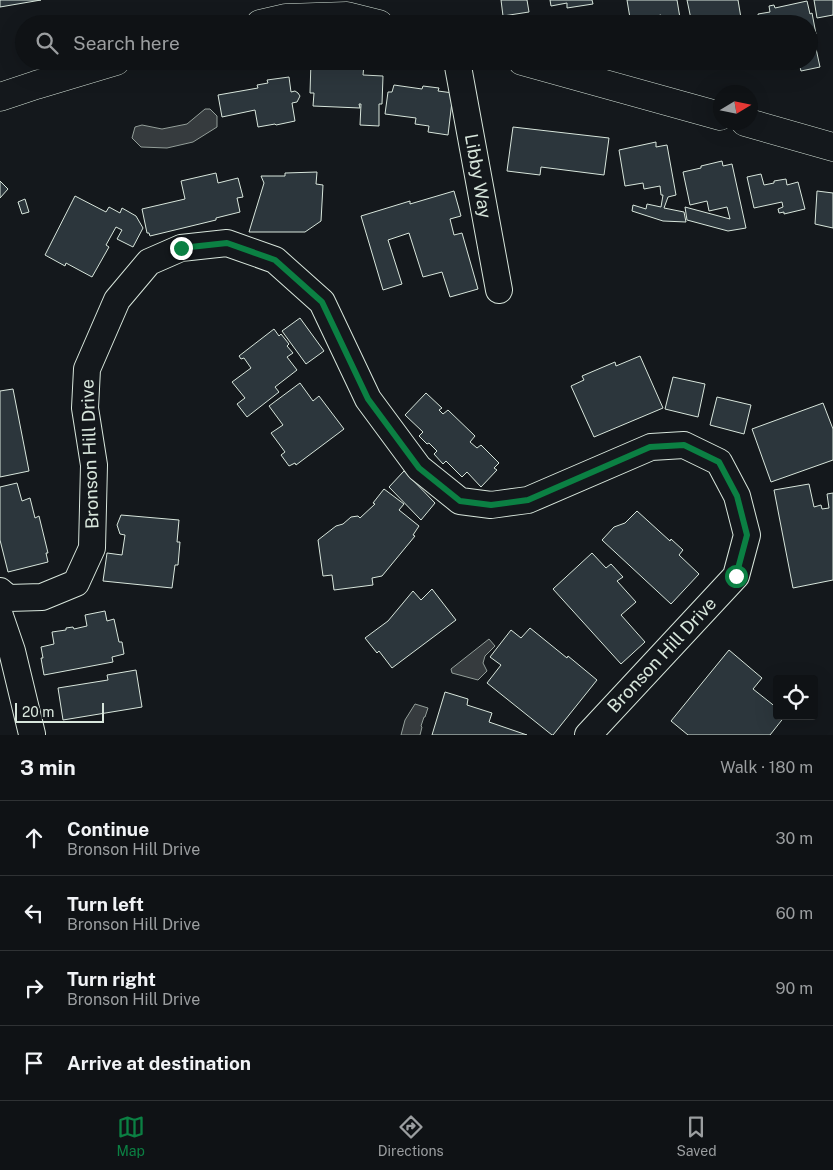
<!DOCTYPE html>
<html lang="en">
<head>
<meta charset="utf-8">
<style>
	:root { --surface:#0f1215; --page:#1d2022; --text:#f1f3f6; --muted:#9b9ea0; --line:#2f3234; --accent:#0b8043 }
	body { margin:0; font-family:"Public Sans",sans-serif; background:var(--page); color:var(--text) }
	.controls { position:absolute; right:15px; bottom:15px; display:grid; overflow:hidden; border-radius:5px; box-shadow:0 5px 20px #0002 }
	.controls button { width:45px; height:45px; display:grid; place-items:center; padding:0; border:0; border-bottom:1px solid var(--line); background:var(--surface); color:var(--text); font:25px sans-serif }
	.compass { position:absolute; left:713px; top:85px; width:45px; height:45px; border-radius:50%; background:var(--surface); box-shadow:0 5px 20px #0002; rotate:80deg }
	.scale { position:absolute; left:15px; bottom:12px; width:89px; box-sizing:border-box; padding-left:5px; border:2px solid #d8e6dc; border-top:0; font-size:14px; line-height:18px; white-space:nowrap; color:#d8e6dc; -webkit-text-stroke:4px #14181c; paint-order:stroke }
	.stop { position:absolute; width:15px; height:15px; margin:-11px; border:4px solid #0b8043; border-radius:50%; background:#fff }
	.stop.end { background:#0b8043; border-color:#fff; box-shadow:0 1px 5px #0008 }
	.list { margin:0; padding:0; list-style:none }
	h2 { display:flex; justify-content:space-between; align-items:center; height:65px; margin:0; padding:0 20px; font-size:21px }
	h2 small { font-size:16px; font-weight:400; color:var(--muted) }
	.list li { display:grid; grid-template-columns:32px 1fr auto; gap:15px; align-items:center; box-sizing:border-box; height:75px; padding:0 20px; border-top:1px solid var(--line) }
	.list b { display:block; font-size:19px; white-space:nowrap }
	.list p { margin:0; font-size:16px; white-space:nowrap; color:var(--muted) }
	.list em { font-size:16px; font-style:normal; color:var(--muted) }
	.icon { flex:none; width:28px; height:28px; fill:none; stroke:currentColor; stroke-width:2; stroke-linecap:round; stroke-linejoin:round }
	.map { position:relative; flex:none; width:833px; height:735px; overflow:hidden }
	.search { position:absolute; background:var(--surface); box-shadow:0 5px 20px #0002; left:15px; right:15px; top:15px; height:55px; display:flex; align-items:center; gap:12px; box-sizing:border-box; padding:0 18px; border-radius:28px; color:var(--muted); font-size:19px }
	.sheet { height:365px; background:var(--surface) }
	nav { display:flex; justify-content:space-around; align-items:center; box-sizing:border-box; height:70px; border-top:1px solid var(--line); background:var(--surface); font-size:14px; color:var(--muted) }
	nav a { display:grid; justify-items:center; gap:2px }
	nav .on { color:var(--accent) }
	.map>svg:first-child { display:block }
	.water { fill:#363b3e; stroke:#939e99 }
	.building { fill:#2c363c; stroke:#d8e6dc }
	.lines { fill:none; stroke-linecap:round; stroke-linejoin:round }
	.street-casing { stroke:#d8e6dc; stroke-width:28 }
	.secondary-casing { stroke:#d8e6dc; stroke-width:29 }
	.street { stroke:#14181c; stroke-width:26 }
	.secondary { stroke:#14181c; stroke-width:28 }
	.route { stroke:#0b8043; stroke-width:6 }
	.labels { text-anchor:middle; stroke-width:4; stroke-linejoin:round; paint-order:stroke }
	.street-label { font-size:18px; fill:#d8e6dc; stroke:#14181c }
</style>
</head>
<body>
<div class="map">
<svg width="833" height="735" viewBox="0 0 833 735">
	<rect width="100%" height="100%" fill="#14181c"/>
	<path class="water" d="M205,109H210L217,116V127L193,142L167,148L141,147L132,138L135,127L142,125L162,129L187,124Z
		M489,639L495,646L485,656L483,663L487,671L478,680L452,673L451,669Z
		M415,704L428,708L425,717H424L421,726L422,727L420,735H401L405,720Z"/>
	<path class="building" d="M0,0H41L0,7Z
		M501,0H527L529,12L503,16Z
		M550,0H592L593,4L567,8V3L551,6Z
		M627,0H677L681,24H663L661,15L648,18L649,24H631Z
		M687,0H738L742,24H692Z
		M814,0H833V15L817,18Z
		M807,1L810,14L812,13L816,34L813,35L820,67L801,71L799,63L788,66L787,61L756,68L754,61H809V24H758V23L759,22L758,14L770,12L769,6L774,5L775,8Z
		M311,61H334L333,64L364,65L363,75L383,76L382,104H379V126L360,125L361,104H359L360,108L313,106L314,93H310Z
		M289,77L291,92L295,91L298,93L300,96L297,102L292,103L295,121L276,125L275,124L258,127L255,110L222,117L218,95L258,88L257,85L268,83L267,80Z
		M394,85L422,89L423,86L439,88L438,91L453,93L448,135L428,132L429,126L415,124L416,118L385,114L388,92H392Z
		M513,127L609,138L604,175L541,167L540,175L507,171Z
		M656,142V147L667,145L676,195L668,197L664,208L684,212L686,222L663,221L632,211L633,205L646,209L647,204L661,207L663,195H661L660,186L644,189L643,183L625,186L619,150Z
		M722,161L723,166L732,164L746,228L728,231L687,220L685,207L730,219L727,207L709,211L707,201L690,205L683,172L701,168V166Z
		M317,172L316,184L323,185L321,221L305,232H249L264,183L261,176H285V173Z
		M216,173L218,183L238,178L243,197L237,198L240,212L216,218V220L150,236L149,233H147L142,209L185,199L181,181Z
		M761,174L764,185L774,183V181L786,179L787,185L798,182L805,209L784,214V212L779,213L778,209L783,207L782,202L754,208L747,177Z
		M0,181L8,189L0,198Z
		M454,191L461,216L450,219L454,235L462,233L478,289L450,297L442,272L423,277L409,233L388,240L402,284L383,290L361,216L410,201V204Z
		M817,191L833,193V228L815,224Z
		M75,196L106,212L109,207L120,213L122,208L136,216L143,228L133,247L117,239L122,230L116,227L106,245L109,247L92,277L66,263L65,266L45,255Z
		M25,199L29,212L22,214L18,202Z
		M300,318L324,351L306,364L282,331Z
		M274,329L279,336L281,334L289,344L287,346L293,353L287,357L297,370L275,387L279,392L247,417L237,404L245,398L232,382L251,368L244,358L241,359L239,356Z
		M640,356L663,408L594,437L571,386L584,380L582,376L615,362L616,366Z
		M673,377L705,384L698,417L665,409Z
		M300,383L313,401L319,396L344,429L296,465L295,463L289,466L281,455L285,452L271,433L283,425L269,406Z
		M13,389L29,471L0,477V391Z
		M426,393L442,408L439,410L443,414L448,410L475,436L470,442L477,448L481,445L499,463L494,468L497,470L481,487L467,472L462,477L446,461L443,464L434,454L437,451L429,443L427,444L419,436L423,432L405,415Z
		M717,397L751,405L744,434L710,425Z
		M823,403L833,429V460L771,482L752,429Z
		M404,471L435,503L421,520L389,487Z
		M17,483L22,501L30,498L35,518L39,516L48,553H46L48,562L8,572L0,540V487Z
		M809,484L814,507L821,505L822,509L829,508L827,494L833,493V580L793,588L774,490Z
		M384,489L404,504L399,510L419,526L413,535L415,536L382,576L372,578L373,585L334,590L332,575L323,576L318,540L336,526L343,524L351,517L358,516L360,518L375,504L373,503Z
		M637,511L670,541L671,539L683,550L679,555L699,574L671,604L602,540L614,527L625,523Z
		M121,515L179,520L177,542H180L178,565H175L172,588L103,581L107,553L122,555L125,535L120,534L117,525Z
		M592,553L606,568L611,564L623,577L617,581L636,602L621,615L645,642L621,664L553,589Z
		M432,589L456,620L392,668L379,651L377,653L365,638L388,621L413,591L421,600Z
		M105,611L107,621L114,619L119,642H122L124,654L112,657L113,662L44,675L41,658H43L41,647L54,644L52,632L66,630V628L73,627L74,629L87,626L85,615Z
		M530,628L567,658L568,656L597,680L553,735H552L487,683L501,665L490,657L511,630L521,638Z
		M729,650L762,678L753,689L777,708V716H785L770,735H688L671,721Z
		M136,670L142,707L63,720L58,688L108,680L107,675Z
		M445,692L468,699L467,705L492,713L489,722L527,735H432Z"/>
	<g class="lines">
		<g class="street-casing">
			<path id="street" d="M457,61L499,290
				M0,591L8,598L42,597L76,583L92,548L94,465L85,408L87,369L117,300L149,262L181,248L227,243L275,260L322,302L368,399L419,468L460,501L491,505L528,500L651,447L684,445L719,462L737,496L747,535L736,576L588,735
				M0,616L12,651L32,734"/>
		</g>
		<g class="secondary-casing">
			<path id="secondary" d="M260,24L286,18L347,16L379,24
				M522,61L720,116
				M0,97L36,85L116,61
				M745,122L833,147"/>
		</g>
		<use href="#street" class="street"/>
		<use href="#secondary" class="secondary"/>
	</g>
	<g class="lines">
		<path class="route" d="M181,248L227,243L275,260L322,302L368,399L419,468L460,501L491,505L528,500L650,447L684,445L719,462L737,496L747,535L736,576"/>
	</g>
	<g class="labels">
		<g class="street-label">
			<text transform="translate(478 176) rotate(80)" y="6">Libby Way</text>
			<text transform="translate(90 454) rotate(-92)" y="6">Bronson Hill Drive</text>
			<text transform="translate(662 655) rotate(-47)" y="6">Bronson Hill Drive</text>
		</g>
	</g>
</svg>
<div class="controls">
<button><svg class="icon" aria-label="locate" viewBox="0 0 24 24"><circle cx="12" cy="12" r="6"/><path d="M12 2v4M12 18v4M2 12h4M18 12h4"/></svg></button>
</div>
<svg class="compass" viewBox="-18 -18 36 36"><path d="M0-13l5 13h-10z" fill="#e53935"/><path d="M0 13l5-13h-10z" fill="#9b9ea0"/></svg>
<div class="scale">20 m</div>
<div class="stop" style="left:736px;top:576px"></div>
<div class="stop end" style="left:181px;top:248px"></div>
<div class="search"><svg class="icon" aria-label="search" viewBox="0 0 24 24"><circle cx="10" cy="10" r="6"/><path d="M15 15l6 6"/></svg>Search here</div>
</div>
<section class="sheet">
<h2>3 min<small>Walk · 180 m</small></h2>
<ul class="list">
<li><svg class="icon" aria-label="ahead" viewBox="0 0 24 24"><path d="M12 20V5M6 11l6-6 6 6"/></svg><div><b>Continue</b><p>Bronson Hill Drive</p></div><em>30 m</em></li>
<li><svg class="icon" aria-label="left" viewBox="0 0 24 24"><path d="M17 20v-9H6M10 6l-5 5 5 5"/></svg><div><b>Turn left</b><p>Bronson Hill Drive</p></div><em>60 m</em></li>
<li><svg class="icon" aria-label="right" viewBox="0 0 24 24"><path d="M7 20v-9h11M14 6l5 5-5 5"/></svg><div><b>Turn right</b><p>Bronson Hill Drive</p></div><em>90 m</em></li>
<li><svg class="icon" aria-label="arrive" viewBox="0 0 24 24"><path d="M6 21V4h12l-3 4 3 4H6"/></svg><div><b>Arrive at destination</b></div></li>
</ul>
</section>
<nav>
<a class="on"><svg class="icon" aria-label="map" viewBox="0 0 24 24"><path d="M3 6l6-2 6 2 6-2v14l-6 2-6-2-6 2zM9 4v14M15 6v14"/></svg>Map</a>
<a><svg class="icon" aria-label="directions" viewBox="0 0 24 24"><path d="M12 3l9 9-9 9-9-9zM9 14v-3h6M13 9l2 2-2 2"/></svg>Directions</a>
<a><svg class="icon" aria-label="saved" viewBox="0 0 24 24"><path d="M7 4h10v16l-5-4-5 4z"/></svg>Saved</a>
</nav>
</body>
</html>
